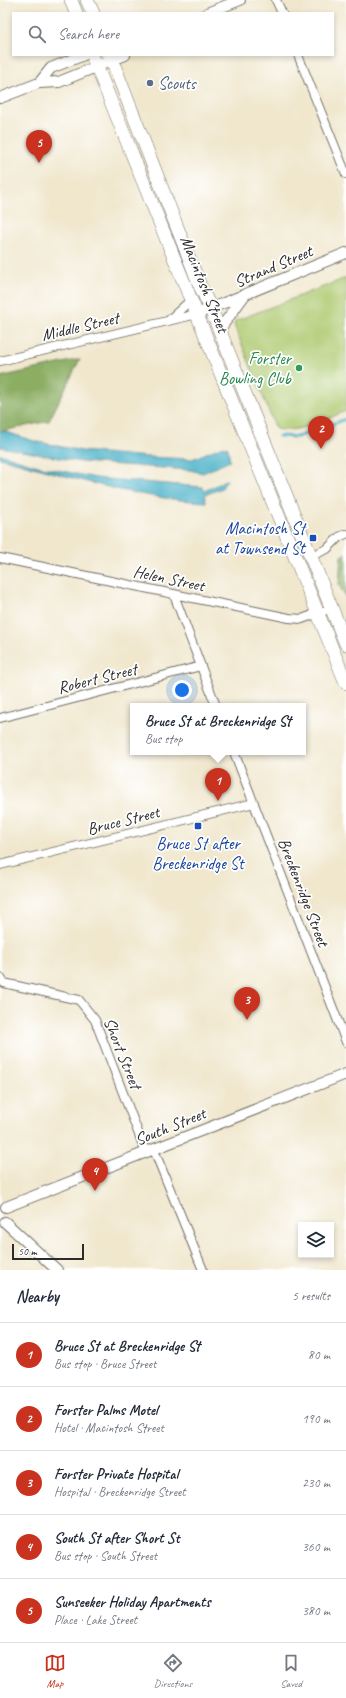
<!DOCTYPE html>
<html lang="en">
<head>
<meta charset="utf-8">
<style>
	:root { --surface:#fff; --page:#f6f6f7; --text:#1f2937; --muted:#747a83; --line:#e0e1e3; --accent:#c8321e }
	body { margin:0; font-family:Caveat,sans-serif; background:var(--page); color:var(--text) }
	.controls { position:absolute; right:12px; bottom:12px; display:grid; overflow:hidden; border-radius:0px; box-shadow:0 2px 6px #0003 }
	.controls button { width:36px; height:36px; display:grid; place-items:center; padding:0; border:0; border-bottom:1px solid var(--line); background:var(--surface); color:var(--text); font:20px sans-serif }
	.scale { position:absolute; left:12px; bottom:10px; width:72px; box-sizing:border-box; padding-left:4px; border:2px solid #2b2b2b; border-top:0; font-size:11px; line-height:14px; white-space:nowrap; color:#2b2b2b; -webkit-text-stroke:3px #fff; paint-order:stroke }
	.you { position:absolute; left:182px; top:690px; width:14px; height:14px; margin:-10px; border:3px solid #fff; border-radius:50%; background:#1a73e8; box-shadow:0 0 0 6px #1a73e833 }
	.badge { display:grid; place-items:center; width:26px; height:26px; border-radius:50%; background:var(--accent); color:#fff; font-size:13px; font-weight:700 }
	.pin { position:absolute; translate:-50% -33px; filter:drop-shadow(0 1px 2px #0008) }
	.pin::after { content:''; position:absolute; top:21px; width:14px; height:12px; background:inherit; clip-path:polygon(0 0,100% 0,50% 100%) }
	.popup { position:absolute; left:130px; top:703px; width:176px; height:52px; box-sizing:border-box; display:grid; place-content:center; border-radius:0px; background:var(--surface); filter:drop-shadow(0 1px 3px #0005); font-size:13px; white-space:nowrap; color:var(--muted) }
	.popup b { font-size:15px; color:var(--text) }
	.popup::after { content:''; position:absolute; left:50%; top:100%; margin-left:-8px; border:8px solid transparent; border-top-color:var(--surface) }
	.list { margin:0; padding:0; list-style:none }
	h2 { display:flex; justify-content:space-between; align-items:center; height:52px; margin:0; padding:0 16px; font-size:17px }
	h2 small { font-size:13px; font-weight:400; color:var(--muted) }
	.list li { display:grid; grid-template-columns:26px 1fr auto; gap:12px; align-items:center; box-sizing:border-box; height:64px; padding:0 16px; border-top:1px solid var(--line) }
	.list b { display:block; font-size:15px; white-space:nowrap }
	.list p { margin:0; font-size:13px; white-space:nowrap; color:var(--muted) }
	.list em { font-size:13px; font-style:normal; color:var(--muted) }
	.icon { flex:none; width:22px; height:22px; fill:none; stroke:currentColor; stroke-width:2; stroke-linecap:round; stroke-linejoin:round }
	.map { position:relative; flex:none; width:346px; height:1270px; overflow:hidden }
	.search { position:absolute; background:var(--surface); box-shadow:0 2px 6px #0003; left:12px; right:12px; top:12px; height:44px; display:flex; align-items:center; gap:10px; box-sizing:border-box; padding:0 14px; border-radius:0px; color:var(--muted); font-size:15px }
	.sheet { height:372px; background:var(--surface) }
	nav { display:flex; justify-content:space-around; align-items:center; box-sizing:border-box; height:56px; border-top:1px solid var(--line); background:var(--surface); font-size:11px; color:var(--muted) }
	nav a { display:grid; justify-items:center; gap:2px }
	nav .on { color:var(--accent) }
	.map>svg:first-child { display:block }
	.green { fill:#afca71; stroke:#6d7a4e }
	.forest { fill:#8bae63; stroke:#5b6c47 }
	.water { fill:#48b1c7; stroke:#3a6e79 }
	.lines { fill:none; stroke-linecap:round; stroke-linejoin:round }
	.stream { stroke:#48b1c7; stroke-width:3 }
	.minor-casing { stroke:#706d64; stroke-width:10 }
	.tertiary-casing { stroke:#706d64; stroke-width:12 }
	.primary-casing { stroke:#706d64; stroke-width:14 }
	.minor { stroke:#fff; stroke-width:8 }
	.tertiary { stroke:#fff; stroke-width:10 }
	.primary { stroke:#fff; stroke-width:13 }
	.service-dot { fill:#5c6f8a; stroke:#fff; stroke-width:1.5 }
	.leisure-dot { fill:#2e9e5b; stroke:#fff; stroke-width:1.5 }
	.transit-dot { fill:#1a4fb4; stroke:#fff; stroke-width:1.5 }
	.labels { text-anchor:middle; stroke-width:3.5; stroke-linejoin:round; paint-order:stroke }
	.service-label { font-size:17px; fill:#4e5e75; stroke:#fff; text-anchor:start }
	.street-label { font-size:17px; fill:#2b2b2b; stroke:#fff }
	.leisure-label { font-size:17px; fill:#27864d; stroke:#fff; text-anchor:end }
	.transit-label { font-size:17px; fill:#164399; stroke:#fff; text-anchor:end }
</style>
</head>
<body>
<div class="map">
<svg width="346" height="1270" viewBox="0 0 346 1270">
	<rect width="100%" height="100%" fill="#fff"/>
	<filter id="ink" filterUnits="userSpaceOnUse"><feTurbulence type="fractalNoise" baseFrequency=".025" numOctaves="2"/><feDisplacementMap in="SourceGraphic" scale="8" xChannelSelector="R" yChannelSelector="G"/><feConvolveMatrix kernelMatrix="1 2 1 2 8 2 1 2 1" color-interpolation-filters="sRGB"/></filter>
	<filter id="wash" filterUnits="userSpaceOnUse"><feTurbulence type="fractalNoise" baseFrequency=".012" numOctaves="4" result="noise"/><feDisplacementMap in="SourceGraphic" scale="16" xChannelSelector="R" yChannelSelector="G"/><feGaussianBlur stdDeviation="0.9" result="paint"/><feColorMatrix in="noise" values="0 0 0 0 0 0 0 0 0 0 0 0 0 0 0 0 0 1.4 0 .05"/><feComposite in="paint" operator="in"/></filter>
	<g filter="url(#wash)">
		<rect width="100%" height="100%" fill="#f0e7cd"/>
		<path class="green" d="M346,278V411C326,419 298,434 276,429L234,325L235,321Z"/>
		<path class="forest" d="M80,359L49,421L3,431L0,430V377Z
			M346,553V598L339,585L341,556Z"/>
		<path class="water" d="M0,430L34,441L82,451L149,457L192,459L223,446L228,448L230,461L203,473L189,470L81,462L0,447Z
			M0,454L38,466L96,478L203,487L204,491L221,483L222,481L227,480L222,488L205,495L206,502C135,499 68,476 0,458Z"/>
		<g class="lines">
			<path class="stream" d="M279,436L297,437L346,419"/>
		</g>
	</g>
	<g filter="url(#ink)">
		<g class="lines">
			<g class="minor-casing">
				<path id="minor" d="M276,0L282,13
					M298,55L346,174
					M170,319L191,300
					M0,361L197,314
					M311,556L327,549L339,537L346,534
					M0,558L289,618L302,619L332,608
					M174,595L216,706
					M0,718L201,666
					M234,752L346,1042
					M0,865L254,803
					M0,977L4,983L79,1000L95,1020L146,1153
					M154,1150L203,1270"/>
			</g>
			<g class="tertiary-casing">
				<path id="tertiary" d="M207,13L240,0
					M39,83L51,68L84,55
					M0,98L39,83L59,82L125,55
					M197,314L346,253
					M220,329L244,296
					M6,1207L346,1074
					M5,1222L57,1270"/>
			</g>
			<g class="primary-casing">
				<path id="primary" d="M71,0L76,13
					M87,0L93,13
					M92,55L346,683
					M110,55L200,286L211,309L346,644"/>
			</g>
			<use href="#minor" class="minor"/>
			<use href="#tertiary" class="tertiary"/>
			<use href="#primary" class="primary"/>
		</g>
	</g>
	<circle class="service-dot" cx="150" cy="83" r="4"/>
	<circle class="leisure-dot" cx="299" cy="368" r="4"/>
	<g class="transit-dot">
		<rect x="309" y="534" width="8" height="8" rx="2"/>
		<rect x="194" y="822" width="8" height="8" rx="2"/>
	</g>
	<g class="labels">
		<g class="service-label">
			<text x="158" y="89">Scouts</text>
		</g>
		<g class="street-label">
			<text transform="translate(273 266) rotate(-23)" y="6">Strand Street</text>
			<text transform="translate(205 284) rotate(68)" y="6">Macintosh Street</text>
			<text transform="translate(80 326) rotate(-13)" y="6">Middle Street</text>
			<text transform="translate(169 578) rotate(12)" y="6">Helen Street</text>
			<text transform="translate(97 678) rotate(-14)" y="6">Robert Street</text>
			<text transform="translate(123 820) rotate(-14)" y="6">Bruce Street</text>
			<text transform="translate(304 892) rotate(69)" y="6">Breckenridge Street</text>
			<text transform="translate(123 1053) rotate(68)" y="6">Short Street</text>
			<text transform="translate(170 1126) rotate(-22)" y="6">South Street</text>
		</g>
		<g class="leisure-label">
			<text x="291" y="364">Forster<tspan x="291" dy="20">Bowling Club</tspan></text>
		</g>
		<g class="transit-label">
			<text x="305" y="534">Macintosh St<tspan x="305" dy="20">at Townsend St</tspan></text>
			<text x="198" y="849" text-anchor="middle">Bruce St after<tspan x="198" dy="20">Breckenridge St</tspan></text>
		</g>
	</g>
</svg>
<div class="controls">
<button><svg class="icon" aria-label="layers" viewBox="0 0 24 24"><path d="M12 4l9 5-9 5-9-5zM3 14l9 5 9-5"/></svg></button>
</div>
<div class="scale">50 m</div>
<div class="you"></div>
<div class="pin badge" style="left:218px;top:801px">1</div>
<div class="popup"><b>Bruce St at Breckenridge St</b>Bus stop</div>
<div class="pin badge" style="left:321px;top:449px">2</div>
<div class="pin badge" style="left:247px;top:1020px">3</div>
<div class="pin badge" style="left:95px;top:1191px">4</div>
<div class="pin badge" style="left:39px;top:163px">5</div>
<div class="search"><svg class="icon" aria-label="search" viewBox="0 0 24 24"><circle cx="10" cy="10" r="6"/><path d="M15 15l6 6"/></svg>Search here</div>
</div>
<section class="sheet">
<h2>Nearby<small>5 results</small></h2>
<ul class="list">
<li><span class="badge">1</span><div><b>Bruce St at Breckenridge St</b><p>Bus stop · Bruce Street</p></div><em>80 m</em></li>
<li><span class="badge">2</span><div><b>Forster Palms Motel</b><p>Hotel · Macintosh Street</p></div><em>190 m</em></li>
<li><span class="badge">3</span><div><b>Forster Private Hospital</b><p>Hospital · Breckenridge Street</p></div><em>230 m</em></li>
<li><span class="badge">4</span><div><b>South St after Short St</b><p>Bus stop · South Street</p></div><em>360 m</em></li>
<li><span class="badge">5</span><div><b>Sunseeker Holiday Apartments</b><p>Place · Lake Street</p></div><em>380 m</em></li>
</ul>
</section>
<nav>
<a class="on"><svg class="icon" aria-label="map" viewBox="0 0 24 24"><path d="M3 6l6-2 6 2 6-2v14l-6 2-6-2-6 2zM9 4v14M15 6v14"/></svg>Map</a>
<a><svg class="icon" aria-label="directions" viewBox="0 0 24 24"><path d="M12 3l9 9-9 9-9-9zM9 14v-3h6M13 9l2 2-2 2"/></svg>Directions</a>
<a><svg class="icon" aria-label="saved" viewBox="0 0 24 24"><path d="M7 4h10v16l-5-4-5 4z"/></svg>Saved</a>
</nav>
</body>
</html>
